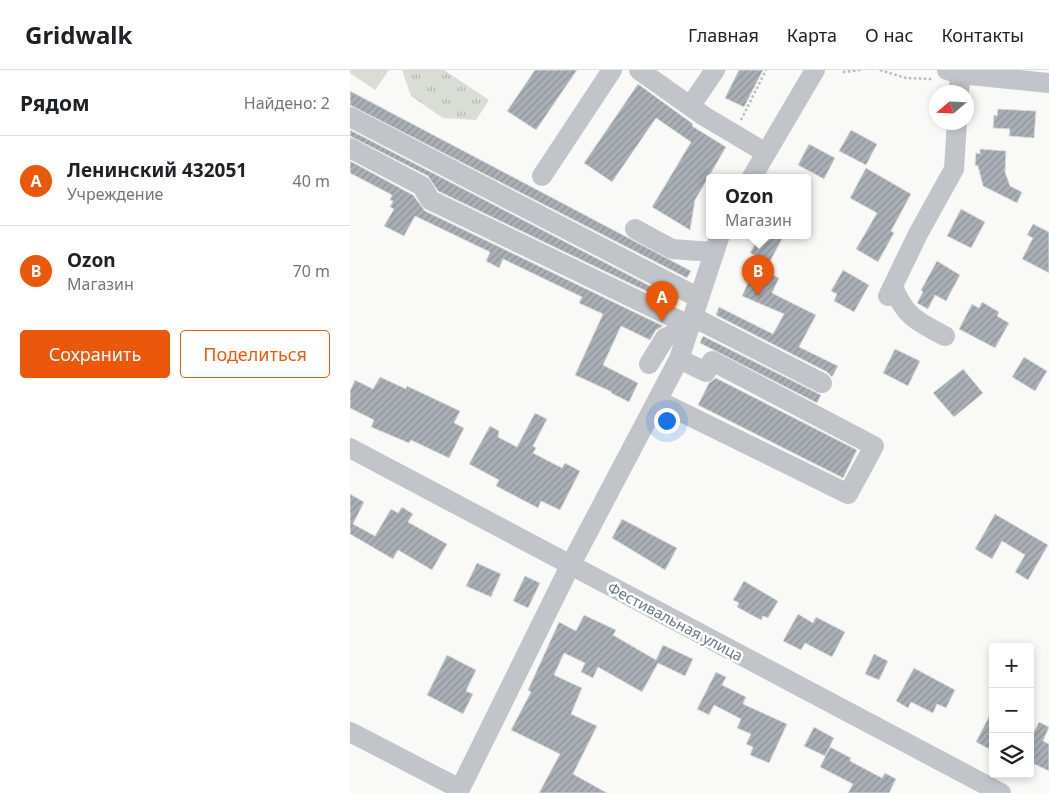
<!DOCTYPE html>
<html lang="ru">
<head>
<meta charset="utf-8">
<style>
	:root { --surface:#fff; --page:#f2f2f2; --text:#202124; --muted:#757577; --line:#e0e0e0; --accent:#ea580c }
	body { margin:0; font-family:"Noto Sans",sans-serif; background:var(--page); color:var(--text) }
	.controls { position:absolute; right:15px; bottom:15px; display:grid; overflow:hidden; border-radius:5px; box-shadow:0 2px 8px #0003 }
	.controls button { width:45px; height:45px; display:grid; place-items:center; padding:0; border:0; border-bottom:1px solid var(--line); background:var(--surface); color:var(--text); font:25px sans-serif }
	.compass { position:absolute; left:579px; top:15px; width:45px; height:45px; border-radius:50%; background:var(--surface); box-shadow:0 2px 8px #0003; rotate:251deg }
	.you { position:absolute; left:316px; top:350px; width:18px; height:18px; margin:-12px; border:4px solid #fff; border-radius:50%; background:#1a73e8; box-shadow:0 0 0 8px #1a73e833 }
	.badge { display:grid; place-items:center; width:32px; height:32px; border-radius:50%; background:var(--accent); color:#fff; font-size:16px; font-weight:700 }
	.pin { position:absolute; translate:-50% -41px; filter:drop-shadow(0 1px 2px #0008) }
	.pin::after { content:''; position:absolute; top:26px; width:18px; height:15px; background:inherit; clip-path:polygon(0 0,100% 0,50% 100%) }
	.popup { position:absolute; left:356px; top:104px; width:105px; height:65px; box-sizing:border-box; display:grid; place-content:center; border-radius:5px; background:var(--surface); filter:drop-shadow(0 1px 4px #0005); font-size:16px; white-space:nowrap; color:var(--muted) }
	.popup b { font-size:19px; color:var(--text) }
	.popup::after { content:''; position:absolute; left:50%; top:100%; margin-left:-10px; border:10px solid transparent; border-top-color:var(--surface) }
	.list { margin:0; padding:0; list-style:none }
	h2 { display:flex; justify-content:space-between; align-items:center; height:65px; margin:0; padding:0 20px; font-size:21px }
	h2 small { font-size:16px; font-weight:400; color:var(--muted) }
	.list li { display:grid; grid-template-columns:32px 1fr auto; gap:15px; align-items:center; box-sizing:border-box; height:90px; padding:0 20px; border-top:1px solid var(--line) }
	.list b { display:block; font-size:19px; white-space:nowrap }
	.list p { margin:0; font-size:16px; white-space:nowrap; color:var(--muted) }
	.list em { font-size:16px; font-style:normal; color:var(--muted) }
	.actions { display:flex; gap:10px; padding:15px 20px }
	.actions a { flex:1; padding:11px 0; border:1px solid var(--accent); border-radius:5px; text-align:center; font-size:18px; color:var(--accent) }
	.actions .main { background:var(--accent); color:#fff }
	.icon { flex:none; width:28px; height:28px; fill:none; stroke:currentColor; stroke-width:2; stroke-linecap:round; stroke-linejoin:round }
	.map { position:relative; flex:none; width:699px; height:723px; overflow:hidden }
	header { display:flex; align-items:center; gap:30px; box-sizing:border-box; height:70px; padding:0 25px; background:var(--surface); border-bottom:1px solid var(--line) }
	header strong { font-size:24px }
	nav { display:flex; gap:28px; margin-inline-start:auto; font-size:18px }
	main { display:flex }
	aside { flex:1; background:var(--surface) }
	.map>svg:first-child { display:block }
	.grass { fill:url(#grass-tufts) }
	.pitch { fill:#d9ddd6 }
	.building { fill:url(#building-hatch); stroke:#dbdbd9 }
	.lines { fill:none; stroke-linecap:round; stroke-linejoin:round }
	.path { stroke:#b9bcbf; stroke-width:2.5; stroke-dasharray:2.5 2.5; stroke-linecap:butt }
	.minor { stroke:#c1c4c8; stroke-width:20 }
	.labels { text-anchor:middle; stroke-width:5; stroke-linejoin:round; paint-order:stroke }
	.street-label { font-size:15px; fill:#6b7885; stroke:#fff }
</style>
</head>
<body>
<header>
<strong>Gridwalk</strong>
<nav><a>Главная</a><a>Карта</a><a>О нас</a><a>Контакты</a></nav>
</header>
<main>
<aside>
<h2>Рядом<small>Найдено: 2</small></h2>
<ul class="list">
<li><span class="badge">A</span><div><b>Ленинский 432051</b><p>Учреждение</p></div><em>40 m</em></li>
<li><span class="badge">B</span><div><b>Ozon</b><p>Магазин</p></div><em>70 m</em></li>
</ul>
<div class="actions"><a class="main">Сохранить</a><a>Поделиться</a></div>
</aside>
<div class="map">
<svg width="699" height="723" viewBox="0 0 699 723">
	<defs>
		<pattern id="grass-tufts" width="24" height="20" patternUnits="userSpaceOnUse" patternTransform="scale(1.25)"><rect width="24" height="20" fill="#d9ddd6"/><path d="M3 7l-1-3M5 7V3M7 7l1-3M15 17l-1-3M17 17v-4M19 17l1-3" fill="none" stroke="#b4b8b3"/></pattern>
		<pattern id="building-hatch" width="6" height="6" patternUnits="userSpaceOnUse" patternTransform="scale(1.25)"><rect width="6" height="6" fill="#a9afb5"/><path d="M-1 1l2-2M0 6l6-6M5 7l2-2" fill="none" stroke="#8e9399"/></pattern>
	</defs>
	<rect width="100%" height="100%" fill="#f9f9f7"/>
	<path class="grass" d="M52,0H94L139,30L126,50L93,48L61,26Z"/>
	<path class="pitch" d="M0,0H39L25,20L0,3Z"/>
	<path class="building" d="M185,0H227L186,60L157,41Z
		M389,0H413L394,37L375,28Z
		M288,14L343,54L342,56L376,77L345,130L340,160L302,137L341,72L306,48L262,112L234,93Z
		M0,21L341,201L337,208L0,35Z
		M648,39L686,41L684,68L659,66L660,59L643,58L644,45L647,46Z
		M0,60L325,229L323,234L88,121L78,106L0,66Z
		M501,60L527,74L516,95L489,81Z
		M459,74L485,88L474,109L448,95Z
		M630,79L656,81L655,102L660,116L672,122L667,133L633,116L628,96L625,95L626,83L630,84Z
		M0,91L63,125L75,141L313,256L306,260L300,270L271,256L253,295L288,313L279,332L261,323L262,322L225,305L253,244L229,233L232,227L153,189L149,198L136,191L140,182L65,146L54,166L34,156L44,139L40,137L43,131L40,130L42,125L0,103Z
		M516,98L561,124L541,161L544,163L528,192L506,179L527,143L500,128Z
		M611,139L635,152L621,178L597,166Z
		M683,154L699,162V203L672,189L683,168L677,165Z
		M410,165H434L415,201L429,208L422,223L466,245L449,277L488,296L482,307L477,302L366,245L369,237L423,264L434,244L392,226L409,188L400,183Z
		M587,191L610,205L596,231L585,225L578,239L567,233L573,222L571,220Z
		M493,200L519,215L504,242L484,231L487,224L481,221Z
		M632,232L649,242L647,246L659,253L645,278L609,259L622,234L629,238Z
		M353,266L471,325L467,333L350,273Z
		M545,279L570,291L558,316L533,303Z
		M674,287L697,301L685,321L662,307Z
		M613,299L633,323L604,347L583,323Z
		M30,307L56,319L57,316L110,341L104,353L114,358L99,388L61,370L59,373L21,357L24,350L0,338V321L5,310L23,319Z
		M366,308L507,380L493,408L348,335L359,313Z
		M185,343L197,349L183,376L186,378L183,383L212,398L215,393L230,401L210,440L191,431L188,438L146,416L149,410L119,394L140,356L149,361L148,367L167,377Z
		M0,424L14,432L3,454L25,466L41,439L48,443L52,437L63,444L58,452L97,474L82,500L48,480L43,489L0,464Z
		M645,444L698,475L678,510L665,502L675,485L652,471L642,489L625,479Z
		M272,449L327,478L315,500L262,468Z
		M127,493L151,504L141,527L116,516Z
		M175,506L190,513L178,538L163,531Z
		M394,511L428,531L418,548L413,546L411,550L387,537L389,533L383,530Z
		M448,544L463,553L466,547L495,562L482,587L455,573L451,580L433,571Z
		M234,545L266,560L263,565L306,590L313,575L343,589L335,606L308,593L292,622L248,597L243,608L231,602L235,593L214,583L204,605L232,618L221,644L247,656L223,704L257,723H189L210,684L161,660L181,622L178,620L209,552L226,561Z
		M524,584L538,591L529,610L515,604Z
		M97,585L126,600L116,621L123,624L113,644L77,625Z
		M564,598L605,620L596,638L587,634L583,643L561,632L558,638L546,631Z
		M366,602L376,607L372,615L396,627L393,634L437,654L419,693L400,685L403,677L396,674L401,664L387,658L391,649L364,635L359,645L347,639Z
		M643,639V681L626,672Z
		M689,652L699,657L693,671L699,674V701L680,692V670Z
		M464,657L484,668L475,686L454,676Z
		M480,677L501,688L500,691L532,708L535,703L546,709L539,723H498L503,714L470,697Z"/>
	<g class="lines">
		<path class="path" d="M530,0L556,8L582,9
			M493,2L511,0
			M391,50L416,0"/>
		<path class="minor" d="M289,0L354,46L416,83
			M597,0L610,4L699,13
			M609,22L610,4
			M341,35L365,0
			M0,47L349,228
			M0,78L72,116L80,130L341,256
			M192,106L262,0
			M402,107L465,0
			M285,159L322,179L363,182
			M543,216C554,246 568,252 595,266
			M538,226L568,164L604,99L607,52
			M343,247L472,313
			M299,294L315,268L341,256
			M309,331L498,424L524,376L362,291L356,302L329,289
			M0,378L651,723
			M0,662L110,719
			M108,723L220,496L329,289L370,165"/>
	</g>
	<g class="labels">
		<g class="street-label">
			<text transform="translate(325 552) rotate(28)" y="5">Фестивальная улица</text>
		</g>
	</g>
</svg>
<div class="controls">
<button>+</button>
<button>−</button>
<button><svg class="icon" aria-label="layers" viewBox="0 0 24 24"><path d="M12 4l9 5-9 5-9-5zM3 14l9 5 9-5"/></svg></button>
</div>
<svg class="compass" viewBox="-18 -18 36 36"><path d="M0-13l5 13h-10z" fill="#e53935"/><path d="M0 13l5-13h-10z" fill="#757577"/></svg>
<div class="you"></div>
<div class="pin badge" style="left:312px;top:252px">A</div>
<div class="pin badge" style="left:408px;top:226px">B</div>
<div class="popup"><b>Ozon</b>Магазин</div>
</div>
</main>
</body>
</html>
